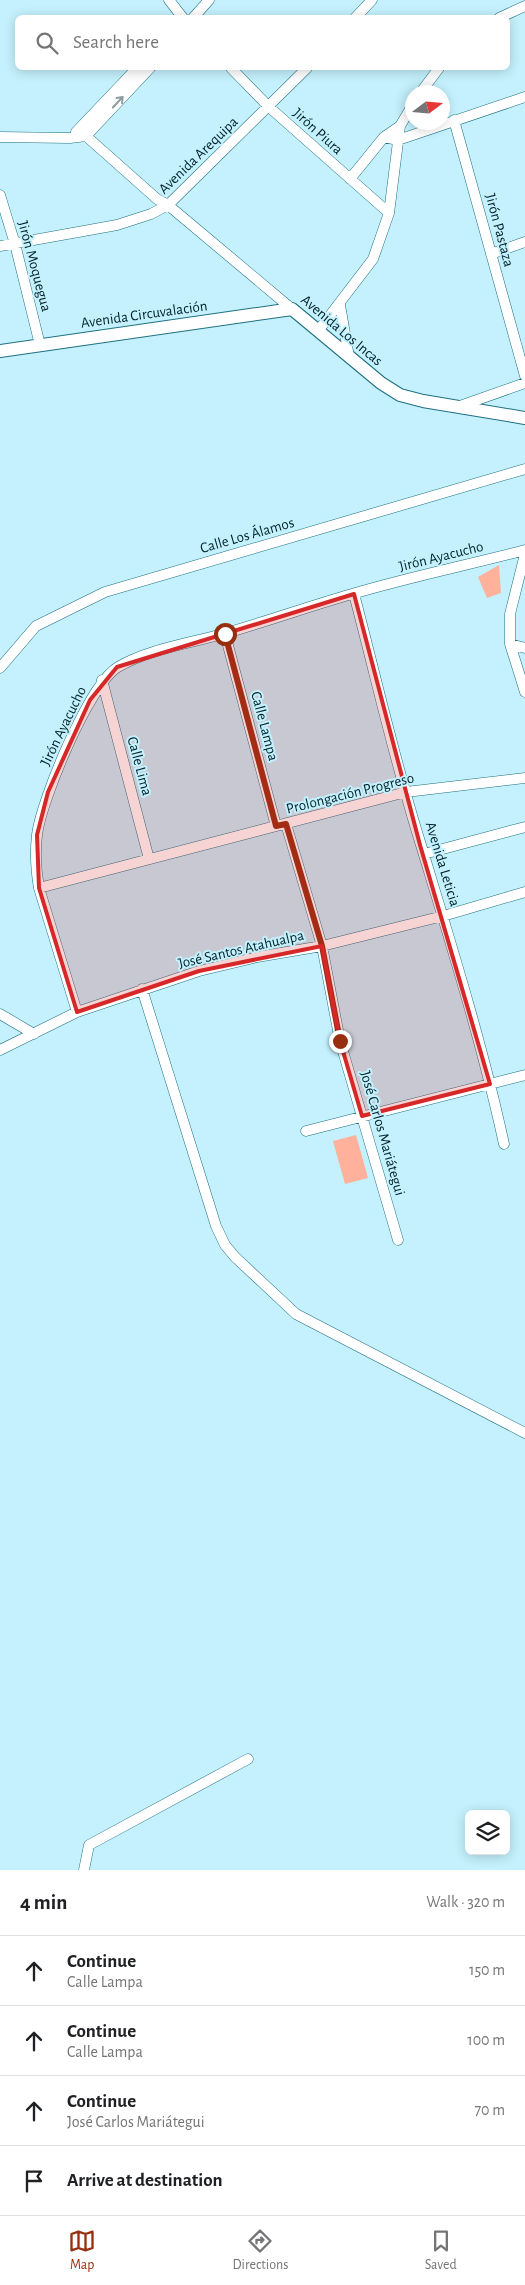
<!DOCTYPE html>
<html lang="en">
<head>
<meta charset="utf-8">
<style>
	:root { --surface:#fff; --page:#f6f6f6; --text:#202124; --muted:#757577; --line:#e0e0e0; --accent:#962e0f }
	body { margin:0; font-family:"Alegreya Sans",sans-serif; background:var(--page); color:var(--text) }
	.controls { position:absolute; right:15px; bottom:15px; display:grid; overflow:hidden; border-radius:8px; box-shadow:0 2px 12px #0003 }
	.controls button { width:45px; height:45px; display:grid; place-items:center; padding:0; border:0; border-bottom:1px solid var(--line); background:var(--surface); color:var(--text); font:25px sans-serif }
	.compass { position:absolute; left:405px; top:85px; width:45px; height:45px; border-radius:50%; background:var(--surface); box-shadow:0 2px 12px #0003; rotate:74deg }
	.stop { position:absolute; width:15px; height:15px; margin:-11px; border:4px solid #962e0f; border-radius:50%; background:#fff }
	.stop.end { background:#962e0f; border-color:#fff; box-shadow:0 1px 5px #0008 }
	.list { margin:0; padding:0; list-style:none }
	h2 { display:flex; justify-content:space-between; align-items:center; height:65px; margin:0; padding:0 20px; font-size:21px }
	h2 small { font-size:16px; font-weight:400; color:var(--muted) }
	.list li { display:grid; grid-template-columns:32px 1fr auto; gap:15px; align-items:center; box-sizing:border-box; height:70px; padding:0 20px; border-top:1px solid var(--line) }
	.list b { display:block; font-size:19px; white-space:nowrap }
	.list p { margin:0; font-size:16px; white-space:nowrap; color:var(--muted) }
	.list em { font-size:16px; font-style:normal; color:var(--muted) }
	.icon { flex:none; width:28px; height:28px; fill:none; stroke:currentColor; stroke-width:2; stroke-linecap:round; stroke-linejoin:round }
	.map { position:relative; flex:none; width:525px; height:1870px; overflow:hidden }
	.search { position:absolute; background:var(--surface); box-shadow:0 2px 12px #0003; left:15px; right:15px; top:15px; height:55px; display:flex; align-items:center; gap:12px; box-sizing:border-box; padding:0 18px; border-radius:8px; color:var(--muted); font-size:19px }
	.sheet { height:345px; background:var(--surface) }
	nav { display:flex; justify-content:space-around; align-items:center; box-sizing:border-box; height:70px; border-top:1px solid var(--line); background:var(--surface); font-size:14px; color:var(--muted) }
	nav a { display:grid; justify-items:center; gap:2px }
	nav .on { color:var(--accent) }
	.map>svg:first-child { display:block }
	.green { fill:#ffb19c }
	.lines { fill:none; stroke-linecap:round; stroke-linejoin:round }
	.minor-casing { stroke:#1e7082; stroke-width:11 }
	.tertiary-casing { stroke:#1e7082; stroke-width:14 }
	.minor { stroke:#fff; stroke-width:10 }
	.tertiary { stroke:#fff; stroke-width:12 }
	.oneway { stroke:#8d9c9f }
	.route { stroke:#962e0f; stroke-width:6 }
	.marked { fill:#d62828; fill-opacity:0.2; stroke:#d62828; stroke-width:4; stroke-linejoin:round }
	.labels { text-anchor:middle; stroke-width:4; stroke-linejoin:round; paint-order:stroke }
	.street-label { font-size:15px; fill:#01222a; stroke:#c4f1fd }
</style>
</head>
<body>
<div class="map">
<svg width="525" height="1870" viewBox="0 0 525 1870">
	<rect width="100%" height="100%" fill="#c4f1fd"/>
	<path class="green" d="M499,565L501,593L487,598L478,577Z
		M356,1135L368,1178L345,1184L333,1141Z"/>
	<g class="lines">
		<g class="minor-casing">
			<path id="minor" d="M169,0L183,18
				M193,18L209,0
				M355,18L372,0
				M499,18L525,6
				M231,68L269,107L389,213
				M421,92L439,68
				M454,120L525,376
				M80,128L86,136L157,199L168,205L292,309
				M76,132L137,68
				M0,137L70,138L86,136L150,68
				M384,137L398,140L525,97
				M350,179L384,137L400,126L412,106
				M0,195L15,244L40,345
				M0,246L117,225L151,214L168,205L307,68
				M491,254L525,242
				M340,305L349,357
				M318,331L373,259L389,213L400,126
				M460,406L525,383
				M525,554L510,614V644L525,692
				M354,594C376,677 395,763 421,845C451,944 482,1043 504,1144
				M225,634L276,826
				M510,644L525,648
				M0,668L36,626L105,592L525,469
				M102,680L149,859
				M286,824L322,946L340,1041L398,1240
				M424,854L525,827
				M39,888L406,792L525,778
				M142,989L216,1226L225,1245L235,1257L296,1314L525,1433
				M77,1012L39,888C36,871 35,852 37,835C41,801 89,684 118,667C148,649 192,643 226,633C268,621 310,606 352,594C409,577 468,565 525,550
				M0,1014L34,1034
				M0,1050L77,1012L199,971L257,957L322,946L443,916L525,892
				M306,1131L525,1075
				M84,1870L89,1845L248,1759"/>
		</g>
		<g class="tertiary-casing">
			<path id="tertiary" d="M0,351L292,309L381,383L400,395L423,401L525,418"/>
		</g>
		<use href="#minor" class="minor"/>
		<use href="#tertiary" class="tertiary"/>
	</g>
	<defs><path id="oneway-shaft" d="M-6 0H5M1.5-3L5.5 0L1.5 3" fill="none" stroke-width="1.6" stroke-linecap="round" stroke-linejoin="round" transform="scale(1.25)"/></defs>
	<use class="oneway" href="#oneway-shaft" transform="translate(118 102) rotate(-47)"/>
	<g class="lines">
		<path class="route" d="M225,634L276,826L286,824L322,946L340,1041"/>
	</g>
	<path class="marked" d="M354,594L420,845L490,1084L362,1116L340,1041L322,946L199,971L77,1012L39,888L37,835L48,792L90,700L117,667Z"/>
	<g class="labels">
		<g class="street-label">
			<text transform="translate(318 131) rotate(42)" y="5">Jirón Piura</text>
			<text transform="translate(198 155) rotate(-44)" y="5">Avenida Arequipa</text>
			<text transform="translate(500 230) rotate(75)" y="5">Jirón Pastaza</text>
			<text transform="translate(35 266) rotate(75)" y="5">Jirón Moquegua</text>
			<text transform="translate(144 314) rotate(-8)" y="5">Avenida Circuvalación</text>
			<text transform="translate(342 330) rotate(40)" y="5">Avenida Los Incas</text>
			<text transform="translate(247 535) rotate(-16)" y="5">Calle Los Álamos</text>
			<text transform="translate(441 556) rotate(-14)" y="5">Jirón Ayacucho</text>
			<text transform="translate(63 726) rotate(-64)" y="5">Jirón Ayacucho</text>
			<text transform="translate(265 726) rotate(75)" y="5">Calle Lampa</text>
			<text transform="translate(140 766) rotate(75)" y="5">Calle Lima</text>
			<text transform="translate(350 793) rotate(-14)" y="5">Prolongación Progreso</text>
			<text transform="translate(443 864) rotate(73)" y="5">Avenida Leticia</text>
			<text transform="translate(241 949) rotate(-13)" y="5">José Santos Atahualpa</text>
			<text transform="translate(383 1133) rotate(74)" y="5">José Carlos Mariátegui</text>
		</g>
	</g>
</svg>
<div class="controls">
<button><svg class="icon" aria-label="layers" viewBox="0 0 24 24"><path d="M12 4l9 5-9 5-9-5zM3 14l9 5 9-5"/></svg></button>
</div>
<svg class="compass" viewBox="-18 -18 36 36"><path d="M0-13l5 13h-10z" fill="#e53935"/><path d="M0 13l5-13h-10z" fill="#757577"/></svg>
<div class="stop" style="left:225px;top:634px"></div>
<div class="stop end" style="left:340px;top:1041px"></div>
<div class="search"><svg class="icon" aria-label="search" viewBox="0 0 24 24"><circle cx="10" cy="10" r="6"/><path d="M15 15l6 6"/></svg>Search here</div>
</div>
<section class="sheet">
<h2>4 min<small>Walk · 320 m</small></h2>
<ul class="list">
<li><svg class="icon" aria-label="ahead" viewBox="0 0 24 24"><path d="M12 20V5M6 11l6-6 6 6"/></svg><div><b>Continue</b><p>Calle Lampa</p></div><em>150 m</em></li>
<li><svg class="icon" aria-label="ahead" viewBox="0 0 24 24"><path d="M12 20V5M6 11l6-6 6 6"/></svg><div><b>Continue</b><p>Calle Lampa</p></div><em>100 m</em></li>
<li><svg class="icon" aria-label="ahead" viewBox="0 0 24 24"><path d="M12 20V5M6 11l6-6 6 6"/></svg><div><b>Continue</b><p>José Carlos Mariátegui</p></div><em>70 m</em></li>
<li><svg class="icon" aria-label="arrive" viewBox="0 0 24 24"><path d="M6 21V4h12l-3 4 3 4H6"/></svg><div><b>Arrive at destination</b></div></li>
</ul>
</section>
<nav>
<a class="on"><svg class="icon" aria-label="map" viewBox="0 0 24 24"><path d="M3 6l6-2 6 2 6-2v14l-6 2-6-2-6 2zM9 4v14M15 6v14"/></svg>Map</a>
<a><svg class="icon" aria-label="directions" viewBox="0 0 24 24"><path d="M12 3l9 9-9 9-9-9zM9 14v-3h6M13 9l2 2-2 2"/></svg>Directions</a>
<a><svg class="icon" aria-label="saved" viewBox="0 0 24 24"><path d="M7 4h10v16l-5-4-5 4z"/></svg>Saved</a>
</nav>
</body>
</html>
